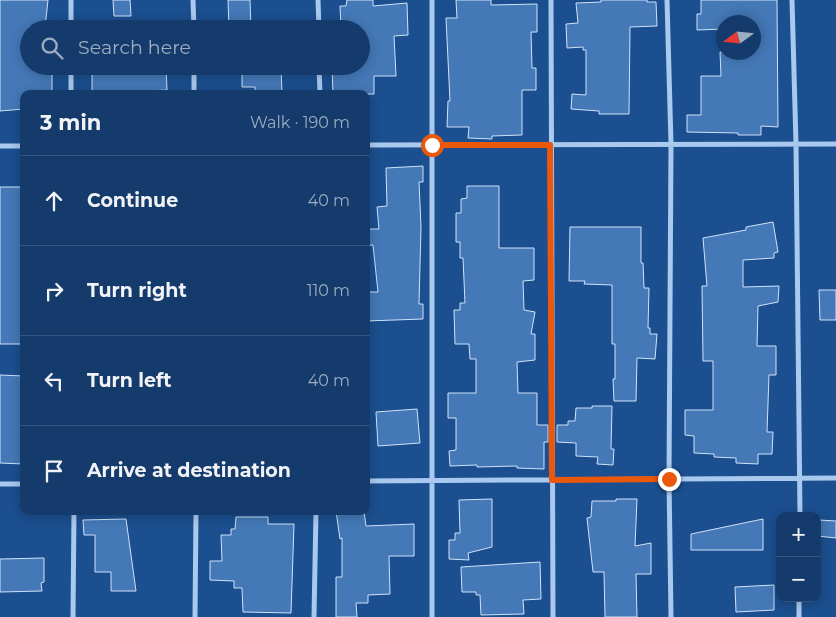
<!DOCTYPE html>
<html lang="en">
<head>
<meta charset="utf-8">
<style>
	:root { --surface:#143b6b; --page:#214673; --text:#f1f3f6; --muted:#9dadc1; --line:#33557e }
	body { margin:0; font-family:Montserrat,sans-serif; background:var(--page); color:var(--text) }
	.controls { position:absolute; right:15px; bottom:15px; display:grid; overflow:hidden; border-radius:10px; box-shadow:0 2px 12px #0003 }
	.controls button { width:45px; height:45px; display:grid; place-items:center; padding:0; border:0; border-bottom:1px solid var(--line); background:var(--surface); color:var(--text); font:25px sans-serif }
	.compass { position:absolute; left:716px; top:15px; width:45px; height:45px; border-radius:50%; background:var(--surface); box-shadow:0 2px 12px #0003; rotate:255deg }
	.stop { position:absolute; width:15px; height:15px; margin:-11px; border:4px solid #ea580c; border-radius:50%; background:#fff }
	.stop.end { background:#ea580c; border-color:#fff; box-shadow:0 1px 5px #0008 }
	.list { margin:0; padding:0; list-style:none }
	h2 { display:flex; justify-content:space-between; align-items:center; height:65px; margin:0; padding:0 20px; font-size:21px }
	h2 small { font-size:16px; font-weight:400; color:var(--muted) }
	.list li { display:grid; grid-template-columns:32px 1fr auto; gap:15px; align-items:center; box-sizing:border-box; height:90px; padding:0 20px; border-top:1px solid var(--line) }
	.list b { display:block; font-size:19px; white-space:nowrap }
	.list em { font-size:16px; font-style:normal; color:var(--muted) }
	.icon { flex:none; width:28px; height:28px; fill:none; stroke:currentColor; stroke-width:2; stroke-linecap:round; stroke-linejoin:round }
	.map { position:relative; flex:none; width:836px; height:617px; overflow:hidden }
	.search { position:absolute; background:var(--surface); box-shadow:0 2px 12px #0003; left:20px; top:20px; width:350px; height:55px; display:flex; align-items:center; gap:12px; box-sizing:border-box; padding:0 18px; border-radius:28px; color:var(--muted); font-size:19px }
	.panel { position:absolute; background:var(--surface); box-shadow:0 2px 12px #0003; left:20px; top:90px; width:350px; height:425px; border-radius:10px }
	.map>svg:first-child { display:block }
	.building { fill:#4478b7; stroke:#cfe3fa }
	.lines { fill:none; stroke-linecap:round; stroke-linejoin:round }
	.minor { stroke:#a9c9ee; stroke-width:5 }
	.route { stroke:#ea580c; stroke-width:6 }
</style>
</head>
<body>
<div class="map">
<svg width="836" height="617" viewBox="0 0 836 617">
	<rect width="100%" height="100%" fill="#1b4f8f"/>
	<path class="building" d="M0,0H48L45,28L29,27V66H52V94H24V109L0,111Z
		M113,0H130L131,16H114Z
		M228,0H250L251,29H229Z
		M347,0H373V6L407,3L408,35L394,36L396,76H374V94H333L332,66H361V29H341L340,6H346Z
		M456,0H491V5L537,4V32H531L532,68H536V90H522V135L492,136V139L468,138L469,127H447L448,101H450L446,18H457Z
		M601,0H647V2H656L657,26L630,27L629,114H599V111L571,109L572,94L586,95V50H583V47L567,48L566,24L578,23L576,3L601,2Z
		M701,0H777L778,127L761,126V135H738V133L687,132V115H701V76H721L720,52H754V22H724V29L697,30V14H701Z
		M92,66H166L167,90L148,91V94H92Z
		M242,66H281L282,94H255V87H242Z
		M423,166V182H419L421,227L419,304H423V319L366,321V292H378L373,245H366V229H379L377,207L387,206L386,168Z
		M467,186H499V248H534V280L523,281L524,310L535,312L531,334H535V360L517,362L518,393H537V425H548V442H544V469L517,468V466L477,467V465L450,466L449,451L456,450V418H448V393H476V359H470L469,344H455L454,310H460V303H465L463,258H460V242H456V213H461V199L467,198Z
		M0,187H24V344H0Z
		M773,222L778,252L774,253V258L743,260V287L779,286L778,302L758,306L757,346H776V375H769L767,432H773L772,454H758V464L736,463V458L714,457V454L694,453V436L685,435V410H713V361H703L702,286H707L703,238L746,230V227Z
		M570,227H641V263H643L644,288H649L648,328H650V334H657L655,359L637,358L636,401H614L613,379H615V344H612V285L584,284L585,281H569Z
		M819,290H836V320H820Z
		M0,375L24,376V464L0,463Z
		M592,406H612L611,449H614L613,465L597,464L598,457L576,456V443L557,442V425H568V421H575L576,408H592Z
		M417,409L420,443L378,446L376,412Z
		M492,499V547L468,553L469,560L449,559V540H455V533H460L459,500Z
		M616,499H637L635,546L651,543V574H636L637,617H605L604,572H593L587,518L591,517L592,501H616Z
		M336,511H364L366,526L414,524V556H389L390,594L368,595V603H356L357,617H336V577H342V538L340,539Z
		M236,517H268V524H294L291,613L243,612L242,588H234V581L210,580V561H222L221,535H231V529H235Z
		M126,519L136,591H111V572H95V535H84L83,520Z
		M763,519V550H691V534Z
		M819,520L836,521V538L817,536Z
		M44,558V582L41,583L42,591L0,592V559Z
		M540,562L541,599L523,600L524,614L481,615L480,595H476V592H462L461,567Z
		M774,585V610L736,612L735,587Z"/>
	<g class="lines">
		<path class="minor" d="M71,0V29
			M193,0L194,29
			M318,0L319,29
			M432,0V617
			M551,0L553,617
			M667,0L671,144L669,479L671,617
			M792,0L796,144L800,516
			M71,66V94
			M194,66V94
			M319,66L320,94
			M366,145L836,144
			M0,146H24
			M366,481L836,478
			M0,484H24
			M73,617L74,511
			M195,617L196,511
			M314,617L316,511
			M799,617V598"/>
	</g>
	<g class="lines">
		<path class="route" d="M432,145H550L552,480L669,479"/>
	</g>
</svg>
<div class="controls">
<button>+</button>
<button>−</button>
</div>
<svg class="compass" viewBox="-18 -18 36 36"><path d="M0-13l5 13h-10z" fill="#e53935"/><path d="M0 13l5-13h-10z" fill="#9dadc1"/></svg>
<div class="stop" style="left:432px;top:145px"></div>
<div class="stop end" style="left:669px;top:479px"></div>
<div class="search"><svg class="icon" aria-label="search" viewBox="0 0 24 24"><circle cx="10" cy="10" r="6"/><path d="M15 15l6 6"/></svg>Search here</div>
<section class="panel">
<h2>3 min<small>Walk · 190 m</small></h2>
<ul class="list">
<li><svg class="icon" aria-label="ahead" viewBox="0 0 24 24"><path d="M12 20V5M6 11l6-6 6 6"/></svg><div><b>Continue</b></div><em>40 m</em></li>
<li><svg class="icon" aria-label="right" viewBox="0 0 24 24"><path d="M7 20v-9h11M14 6l5 5-5 5"/></svg><div><b>Turn right</b></div><em>110 m</em></li>
<li><svg class="icon" aria-label="left" viewBox="0 0 24 24"><path d="M17 20v-9H6M10 6l-5 5 5 5"/></svg><div><b>Turn left</b></div><em>40 m</em></li>
<li><svg class="icon" aria-label="arrive" viewBox="0 0 24 24"><path d="M6 21V4h12l-3 4 3 4H6"/></svg><div><b>Arrive at destination</b></div></li>
</ul>
</section>
</div>
</body>
</html>
